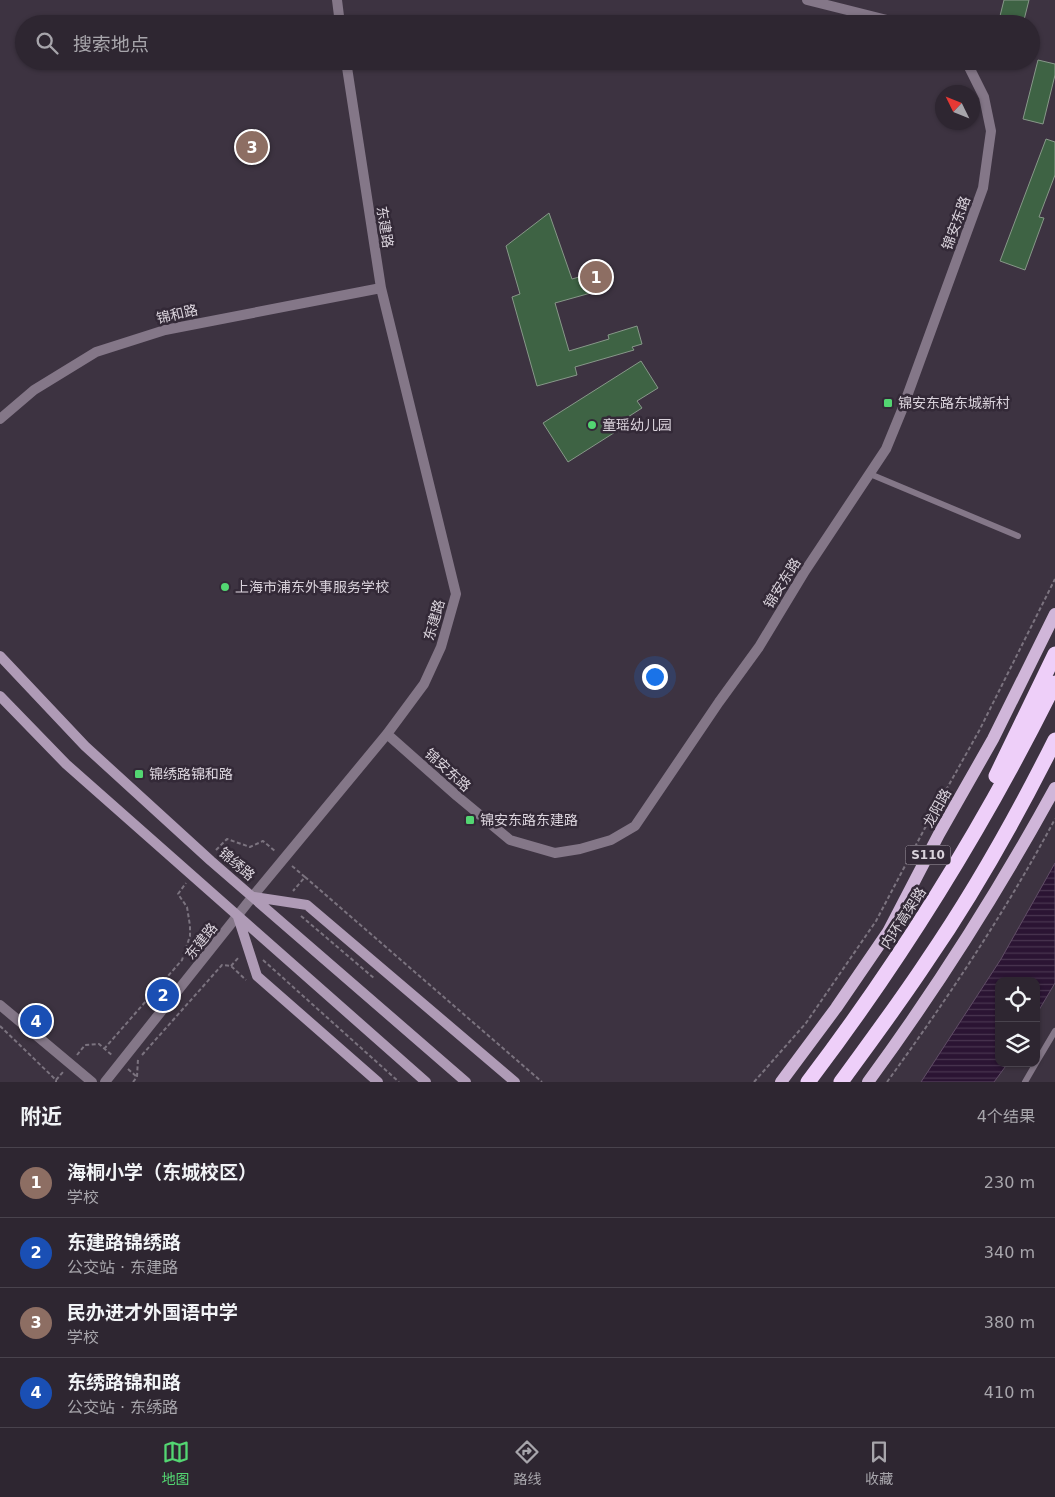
<!DOCTYPE html>
<html lang="zh">
<head>
<meta charset="utf-8">
<style>
	:root { --surface:#2e2631; --page:#362e39; --text:#f1f3f6; --muted:#a7a5ab; --line:#49434d; --accent:#53d672 }
	body { margin:0; font-family:"DejaVu Sans","Noto Sans SC",sans-serif; background:var(--page); color:var(--text) }
	.controls { position:absolute; right:15px; bottom:15px; display:grid; overflow:hidden; border-radius:10px; box-shadow:0 1px 4px #0004 }
	.controls button { width:45px; height:45px; display:grid; place-items:center; padding:0; border:0; border-bottom:1px solid var(--line); background:var(--surface); color:var(--text); font:25px sans-serif }
	.compass { position:absolute; left:935px; top:85px; width:45px; height:45px; border-radius:50%; background:var(--surface); box-shadow:0 1px 4px #0004; rotate:313deg }
	.you { position:absolute; left:654px; top:676px; width:18px; height:18px; margin:-12px; border:4px solid #fff; border-radius:50%; background:#1a73e8; box-shadow:0 0 0 8px #1a73e833 }
	.badge { display:grid; place-items:center; width:32px; height:32px; border-radius:50%; background:var(--accent); color:#fff; font-size:16px; font-weight:700 }
	.pin { position:absolute; translate:-50% -50%; border:2px solid #fff; box-shadow:0 1px 5px #0006 }
	.list { margin:0; padding:0; list-style:none }
	h2 { display:flex; justify-content:space-between; align-items:center; height:65px; margin:0; padding:0 20px; font-size:21px }
	h2 small { font-size:16px; font-weight:400; color:var(--muted) }
	.list li { display:grid; grid-template-columns:32px 1fr auto; gap:15px; align-items:center; box-sizing:border-box; height:70px; padding:0 20px; border-top:1px solid var(--line) }
	.list b { display:block; font-size:19px; white-space:nowrap }
	.list p { margin:0; font-size:16px; white-space:nowrap; color:var(--muted) }
	.list em { font-size:16px; font-style:normal; color:var(--muted) }
	.icon { flex:none; width:28px; height:28px; fill:none; stroke:currentColor; stroke-width:2; stroke-linecap:round; stroke-linejoin:round }
	.map { position:relative; flex:none; width:1055px; height:1082px; overflow:hidden }
	.search { position:absolute; background:var(--surface); box-shadow:0 1px 4px #0004; left:15px; right:15px; top:15px; height:55px; display:flex; align-items:center; gap:12px; box-sizing:border-box; padding:0 18px; border-radius:28px; color:var(--muted); font-size:19px }
	.sheet { height:345px; background:var(--surface) }
	nav { display:flex; justify-content:space-around; align-items:center; box-sizing:border-box; height:70px; border-top:1px solid var(--line); background:var(--surface); font-size:14px; color:var(--muted) }
	nav a { display:grid; justify-items:center; gap:2px }
	nav .on { color:var(--accent) }
	.map>svg:first-child { display:block }
	.water { fill:url(#water-rules); stroke:#604d66 }
	.building { fill:#3e6344; stroke:#879889 }
	.lines { fill:none; stroke-linecap:round; stroke-linejoin:round }
	.path { stroke:#7b737f; stroke-width:2; stroke-dasharray:4 2.5; stroke-linecap:butt }
	.lane { stroke:#847788; stroke-width:6 }
	.street { stroke:#847788; stroke-width:10 }
	.secondary { stroke:#af9bb6; stroke-width:10 }
	.primary { stroke:#d0b6d9; stroke-width:12 }
	.highway { stroke:#eecff9; stroke-width:15 }
	.poi-dot { fill:#53d672; stroke:#332937; stroke-width:2 }
	.labels { text-anchor:middle; stroke-width:5; stroke-linejoin:round; paint-order:stroke }
	.shield { fill:#332937; stroke:#a8a0aa; stroke-width:1 }
	.shield-label { font-size:12px; font-weight:bold; fill:#dad3dc }
	.street-label { font-size:14px; fill:#dad3dc; stroke:#332937 }
	.poi-label { font-size:14px; fill:#dad3dc; stroke:#332937; text-anchor:start }
</style>
</head>
<body>
<div class="map">
<svg width="1055" height="1082" viewBox="0 0 1055 1082">
	<defs>
		<pattern id="water-rules" width="6" height="5" patternUnits="userSpaceOnUse" patternTransform="scale(1.25)"><rect width="6" height="5" fill="#2b1433"/><path d="M0 2.5h6" fill="none" stroke="#493550"/></pattern>
	</defs>
	<rect width="100%" height="100%" fill="#3d3341"/>
	<path class="water" d="M1055,863V983L1036,1015V981H999V1063H1008L994,1082H921L1001,959Z"/>
	<path class="building" d="M1004,0H1029L1023,24H998Z
		M1038,60L1055,64V75L1043,124L1023,119Z
		M1046,139L1055,142V175L1039,217L1044,218L1025,270L1000,261Z
		M549,213L572,279L600,271L605,289L555,303L569,351L609,339L608,335L637,326L642,344L632,347L634,350L575,367L577,375L537,386L512,297L520,294L506,246Z
		M641,361L658,388L637,401L642,408L617,424L620,429L568,462L543,423Z"/>
	<g class="lines">
		<path class="path" d="M216,850L227,839L250,847L263,841L275,851
			M292,866L305,877L293,891
			M305,877L542,1082
			M301,916L375,979
			M263,960L399,1082
			M231,966L239,957
			M0,1026L56,1080V1082
			M104,1049L182,960L190,936V926L187,907L178,894L186,883
			M77,1055L85,1045L99,1044L113,1056
			M142,1055L222,965L231,966L246,980
			M128,1069L137,1077
			M56,1080L63,1072
			M133,1082L137,1077L138,1059
			M754,1082L806,1023L876,921L927,824L979,731L1055,579
			M887,1082C948,998 1006,911 1055,819"/>
		<path class="lane" d="M870,474L1018,536
			M1036,1063L1055,1031
			M1025,1082L1036,1063"/>
		<path class="street" d="M337,0L340,24
			M807,0L903,24
			M0,419L34,390L96,352L165,330L381,288
			M387,734L457,796L510,840L555,853L580,849L611,840L635,826L719,702L759,647L805,571L886,449L902,410L983,188L991,131L984,97L966,61
			M0,1005L92,1082
			M105,1082L253,896L387,734L424,684L441,647L456,594L381,288L346,61"/>
		<path class="secondary" d="M0,656L85,746L211,861L466,1082
			M0,696L66,764L426,1082
			M254,897L307,905L515,1082
			M238,917L257,976L378,1082"/>
		<path class="primary" d="M781,1082L836,1008L888,932L939,834L993,739L1055,614
			M868,1082C937,988 999,890 1055,788"/>
		<path class="highway" d="M996,776L1055,654
			M808,1082C903,957 985,824 1055,683
			M841,1082C870,1042 900,1002 927,961C975,891 1017,816 1055,740"/>
	</g>
	<g class="poi-dot">
		<rect x="883" y="398" width="10" height="10" rx="2.5"/>
		<circle cx="592" cy="425" r="5"/>
		<circle cx="225" cy="587" r="5"/>
		<rect x="134" y="769" width="10" height="10" rx="2.5"/>
		<rect x="465" y="815" width="10" height="10" rx="2.5"/>
	</g>
	<g class="labels">
		<rect class="shield" x="905.5" y="845.5" width="45" height="19" rx="4"/>
		<g class="shield-label">
			<text x="928" y="859">S110</text>
		</g>
		<g class="street-label">
			<text transform="translate(956 223) rotate(-70)" y="5">锦安东路</text>
			<text transform="translate(385 227) rotate(81)" y="5">东建路</text>
			<text transform="translate(177 314) rotate(-13)" y="5">锦和路</text>
			<text transform="translate(782 583) rotate(-58)" y="5">锦安东路</text>
			<text transform="translate(434 620) rotate(-74)" y="5">东建路</text>
			<text transform="translate(448 770) rotate(42)" y="5">锦安东路</text>
			<text transform="translate(937 808) rotate(-61)" y="5">龙阳路</text>
			<text transform="translate(237 864) rotate(41)" y="5">锦绣路</text>
			<text transform="translate(903 918) rotate(-57)" y="5">内环高架路</text>
			<text transform="translate(201 941) rotate(-51)" y="5">东建路</text>
		</g>
		<g class="poi-label">
			<text x="898" y="408">锦安东路东城新村</text>
			<text x="602" y="430">童瑶幼儿园</text>
			<text x="235" y="592">上海市浦东外事服务学校</text>
			<text x="149" y="779">锦绣路锦和路</text>
			<text x="480" y="825">锦安东路东建路</text>
		</g>
	</g>
</svg>
<div class="controls">
<button><svg class="icon" aria-label="locate" viewBox="0 0 24 24"><circle cx="12" cy="12" r="6"/><path d="M12 2v4M12 18v4M2 12h4M18 12h4"/></svg></button>
<button><svg class="icon" aria-label="layers" viewBox="0 0 24 24"><path d="M12 4l9 5-9 5-9-5zM3 14l9 5 9-5"/></svg></button>
</div>
<svg class="compass" viewBox="-18 -18 36 36"><path d="M0-13l5 13h-10z" fill="#e53935"/><path d="M0 13l5-13h-10z" fill="#a7a5ab"/></svg>
<div class="you"></div>
<div class="pin badge" style="left:596px;top:277px;background:#8d6e63">1</div>
<div class="pin badge" style="left:163px;top:995px;background:#1a4fb4">2</div>
<div class="pin badge" style="left:252px;top:147px;background:#8d6e63">3</div>
<div class="pin badge" style="left:36px;top:1021px;background:#1a4fb4">4</div>
<div class="search"><svg class="icon" aria-label="search" viewBox="0 0 24 24"><circle cx="10" cy="10" r="6"/><path d="M15 15l6 6"/></svg>搜索地点</div>
</div>
<section class="sheet">
<h2>附近<small>4个结果</small></h2>
<ul class="list">
<li><span class="badge" style="background:#8d6e63">1</span><div><b>海桐小学（东城校区）</b><p>学校</p></div><em>230 m</em></li>
<li><span class="badge" style="background:#1a4fb4">2</span><div><b>东建路锦绣路</b><p>公交站 · 东建路</p></div><em>340 m</em></li>
<li><span class="badge" style="background:#8d6e63">3</span><div><b>民办进才外国语中学</b><p>学校</p></div><em>380 m</em></li>
<li><span class="badge" style="background:#1a4fb4">4</span><div><b>东绣路锦和路</b><p>公交站 · 东绣路</p></div><em>410 m</em></li>
</ul>
</section>
<nav>
<a class="on"><svg class="icon" aria-label="map" viewBox="0 0 24 24"><path d="M3 6l6-2 6 2 6-2v14l-6 2-6-2-6 2zM9 4v14M15 6v14"/></svg>地图</a>
<a><svg class="icon" aria-label="directions" viewBox="0 0 24 24"><path d="M12 3l9 9-9 9-9-9zM9 14v-3h6M13 9l2 2-2 2"/></svg>路线</a>
<a><svg class="icon" aria-label="saved" viewBox="0 0 24 24"><path d="M7 4h10v16l-5-4-5 4z"/></svg>收藏</a>
</nav>
</body>
</html>
